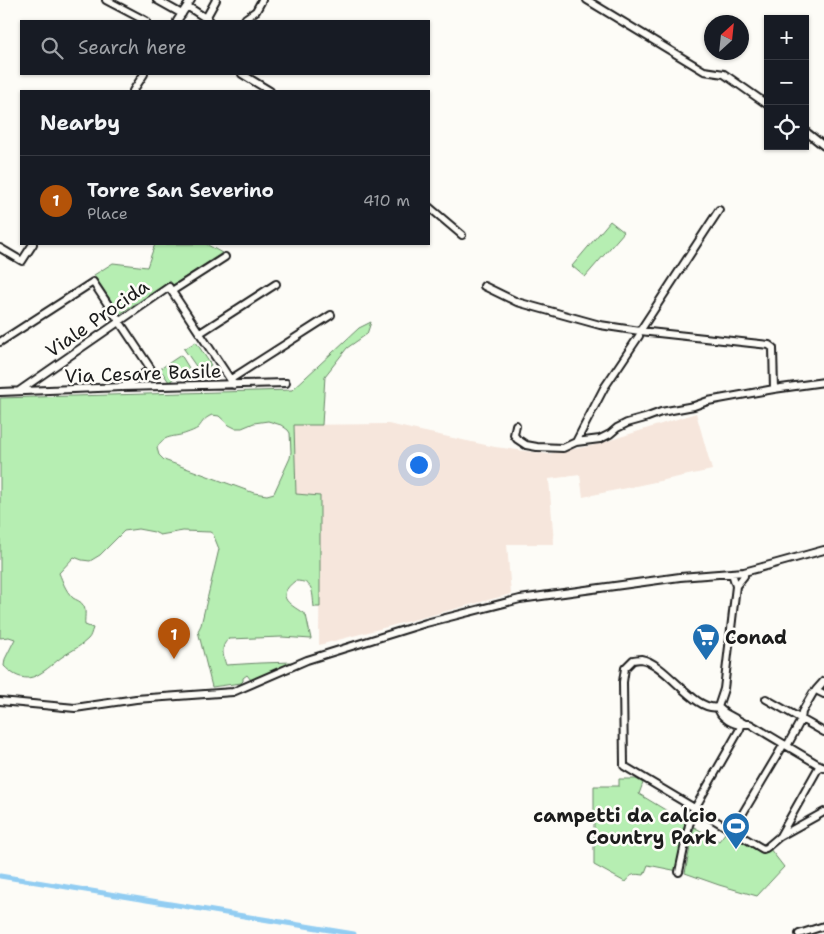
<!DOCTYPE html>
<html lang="en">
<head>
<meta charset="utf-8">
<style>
	:root { --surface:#171b24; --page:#242831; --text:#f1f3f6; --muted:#9ea1a6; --line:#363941; --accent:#b45309 }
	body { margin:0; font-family:"Shantell Sans",sans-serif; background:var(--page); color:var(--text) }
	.controls { position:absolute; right:15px; top:15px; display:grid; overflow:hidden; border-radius:0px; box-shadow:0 1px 4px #0004 }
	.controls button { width:45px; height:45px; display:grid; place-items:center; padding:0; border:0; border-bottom:1px solid var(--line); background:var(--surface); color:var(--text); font:25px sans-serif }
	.compass { position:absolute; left:704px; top:15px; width:45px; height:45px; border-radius:50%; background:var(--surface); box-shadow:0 1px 4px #0004; rotate:27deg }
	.you { position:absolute; left:418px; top:464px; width:18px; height:18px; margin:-12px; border:4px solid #fff; border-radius:50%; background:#1a73e8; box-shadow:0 0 0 8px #1a73e833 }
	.badge { display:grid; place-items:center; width:32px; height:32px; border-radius:50%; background:var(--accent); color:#fff; font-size:16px; font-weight:700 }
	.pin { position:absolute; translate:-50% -41px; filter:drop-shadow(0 1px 2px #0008) }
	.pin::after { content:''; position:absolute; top:26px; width:18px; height:15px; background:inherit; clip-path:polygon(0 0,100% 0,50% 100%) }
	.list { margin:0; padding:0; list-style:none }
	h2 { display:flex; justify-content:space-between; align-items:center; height:65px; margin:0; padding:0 20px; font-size:21px }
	h2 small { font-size:16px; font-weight:400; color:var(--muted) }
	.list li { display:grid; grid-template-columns:32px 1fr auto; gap:15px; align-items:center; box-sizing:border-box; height:90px; padding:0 20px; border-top:1px solid var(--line) }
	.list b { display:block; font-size:19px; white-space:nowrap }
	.list p { margin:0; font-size:16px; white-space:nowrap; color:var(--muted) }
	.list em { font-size:16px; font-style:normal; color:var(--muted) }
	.icon { flex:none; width:28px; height:28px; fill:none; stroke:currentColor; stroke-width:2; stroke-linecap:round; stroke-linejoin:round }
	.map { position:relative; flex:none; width:824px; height:934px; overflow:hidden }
	.search { position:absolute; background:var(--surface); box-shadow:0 1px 4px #0004; left:20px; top:20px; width:410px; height:55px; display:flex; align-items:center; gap:12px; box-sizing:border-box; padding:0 18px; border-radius:0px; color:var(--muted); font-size:19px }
	.panel { position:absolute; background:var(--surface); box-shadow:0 1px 4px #0004; left:20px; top:90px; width:410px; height:155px; border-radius:0px }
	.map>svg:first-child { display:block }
	.built { fill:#f6e6dc }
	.green { fill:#b6eeb2; stroke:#698567; fill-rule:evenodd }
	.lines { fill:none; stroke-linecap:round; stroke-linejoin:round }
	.canal { stroke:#92cdf2; stroke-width:5 }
	.minor-casing { stroke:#1c1c1c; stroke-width:10 }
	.minor { stroke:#fdfcf7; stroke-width:6 }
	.labels { text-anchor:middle; stroke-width:5; stroke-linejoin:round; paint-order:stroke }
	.street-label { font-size:19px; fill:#1c1c1c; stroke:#fdfcf7 }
	.poi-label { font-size:19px; font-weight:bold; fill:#1c1c1c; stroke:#fdfcf7; text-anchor:start }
</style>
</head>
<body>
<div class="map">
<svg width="824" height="934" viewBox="0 0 824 934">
	<rect width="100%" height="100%" fill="#fdfcf7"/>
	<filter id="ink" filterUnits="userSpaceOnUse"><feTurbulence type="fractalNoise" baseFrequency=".02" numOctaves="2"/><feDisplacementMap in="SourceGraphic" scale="10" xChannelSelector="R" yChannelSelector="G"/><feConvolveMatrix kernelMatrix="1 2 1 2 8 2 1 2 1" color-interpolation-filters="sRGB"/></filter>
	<g filter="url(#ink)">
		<path class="built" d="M696,413L712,470L583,497L580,475L549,479L554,544H507L511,594L319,645L320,496L296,494L294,425L388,424L495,447L548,454L595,445Z"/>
		<path class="green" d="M610,221L624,232L585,277L572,266Z
			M155,244H206L222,253L173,285L170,281L120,314L94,275L113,263L147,267Z
			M371,322L367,334L347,348L325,376L322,425H294L296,494L320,496V607H314C312,591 314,581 295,581C273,598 292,605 306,615L311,639L282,637L229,639C220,645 223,656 226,665L260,663L293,662L251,680L247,675L243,678V681L241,683L212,687L198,631L201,625L219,549L213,534L210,532L183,531L160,535L154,532L138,529L124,531L100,555L90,561L82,560L74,557L59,573C63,582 65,590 73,598C76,600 81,601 83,605C87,610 84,619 85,625L93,628C91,633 91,636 88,639C81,646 73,650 65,655C55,661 41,677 28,678C18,678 11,673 4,666L5,659L15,639L9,637L0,638V398L292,390L359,328ZM212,415L219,416L229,425L235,428H242L254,423L268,421L281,425L288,430L290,433L291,452L290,458L274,493L267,495L254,493L164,460L159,455L157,448C163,434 175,438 187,433C190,432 195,430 198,428C204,421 203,419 212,415Z
			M196,342L211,365L200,372L184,349Z
			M181,355L189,368L169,382L160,369Z
			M619,779H636L643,783L639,794L687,823L678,871L648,865L644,875C634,874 632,873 625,882L594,865V786H619Z
			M694,827L719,841L726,832L760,852H765L770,849L784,867L757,896L719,885L685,873Z"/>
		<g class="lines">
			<path class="canal" d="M0,876L354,934"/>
			<g class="minor-casing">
				<path id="minor" d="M106,0L146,21
					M157,0L182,14
					M587,0L704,71L724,74L768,105
					M187,6L210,21
					M206,18L216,0
					M177,21L191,0
					M244,21L246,18L256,11L262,0
					M242,74L270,91
					M133,91L144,74
					M805,131L824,146
					M429,207L462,235
					M0,248L22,261L33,244
					M484,286L517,302L600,325L640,331L769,345L773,348L774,389
					M172,291L225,257
					M640,331L719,210
					M200,333L276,284
					M0,342L93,282L151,369L123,387
					M231,379L331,315
					M19,391L169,287L234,385
					M0,392L122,387L286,383
					M516,425L514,435L517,439L526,445L537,447L563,448L576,442L600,439L610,434L617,428L627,423L645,418L661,412L694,406L708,401L774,389L824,382
					M576,442L604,388L639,336
					M732,573L736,586L724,689L718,707C695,713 666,663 641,659C638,659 635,660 633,660L625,668L623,682L624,766L763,849L766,848L779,837L824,812
					M736,586L744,576V572
					M824,681L816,690L824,694
					M766,699L824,732
					M0,701L75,708L136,699L233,692L307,660L426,623L520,599L680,577L744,572L759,568L824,550
					M718,707L725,713L745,724C735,727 719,717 718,707Z
					M745,724H750L824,768
					M787,746L801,720L802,712L813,693
					M728,829L737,823L784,744
					M780,836L820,765
					M679,872L689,825L695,808L740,729L741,725
					M799,934L824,926"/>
			</g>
			<use href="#minor" class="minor"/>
		</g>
	</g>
	<defs>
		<g id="supermarket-pin" transform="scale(1.4375)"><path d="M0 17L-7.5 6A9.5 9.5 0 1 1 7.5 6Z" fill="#1f6fb2" stroke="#fdfcf7"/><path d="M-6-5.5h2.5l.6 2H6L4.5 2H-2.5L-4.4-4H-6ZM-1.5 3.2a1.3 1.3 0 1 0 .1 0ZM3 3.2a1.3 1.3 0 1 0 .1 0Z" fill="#fff"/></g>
		<g id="stadium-pin" transform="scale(1.4375)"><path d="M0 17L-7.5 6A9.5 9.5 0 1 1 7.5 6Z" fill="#1f6fb2" stroke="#fdfcf7"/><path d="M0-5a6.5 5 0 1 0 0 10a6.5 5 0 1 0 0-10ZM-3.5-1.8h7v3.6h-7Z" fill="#fff"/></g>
	</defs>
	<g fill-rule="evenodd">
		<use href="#supermarket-pin" x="706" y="637"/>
		<use href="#stadium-pin" x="736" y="826"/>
	</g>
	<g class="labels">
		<g class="street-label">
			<text transform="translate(97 318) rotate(-35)" y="7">Viale Procida</text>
			<text transform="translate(143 373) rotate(-2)" y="7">Via Cesare Basile</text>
		</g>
		<g class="poi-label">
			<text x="725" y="644">Conad</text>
			<text x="717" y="822" text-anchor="end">campetti da calcio<tspan x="717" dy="22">Country Park</tspan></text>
		</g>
	</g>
</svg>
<div class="controls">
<button>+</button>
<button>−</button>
<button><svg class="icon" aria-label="locate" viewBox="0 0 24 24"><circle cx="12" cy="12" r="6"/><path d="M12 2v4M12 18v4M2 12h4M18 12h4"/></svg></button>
</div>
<svg class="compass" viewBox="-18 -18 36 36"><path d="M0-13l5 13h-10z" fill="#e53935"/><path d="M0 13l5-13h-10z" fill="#9ea1a6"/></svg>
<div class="you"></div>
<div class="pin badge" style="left:174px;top:659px">1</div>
<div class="search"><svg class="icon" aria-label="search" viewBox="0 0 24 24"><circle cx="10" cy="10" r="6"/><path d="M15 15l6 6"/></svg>Search here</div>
<section class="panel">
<h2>Nearby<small></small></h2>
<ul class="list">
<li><span class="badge">1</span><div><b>Torre San Severino</b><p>Place</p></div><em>410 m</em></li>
</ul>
</section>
</div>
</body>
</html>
